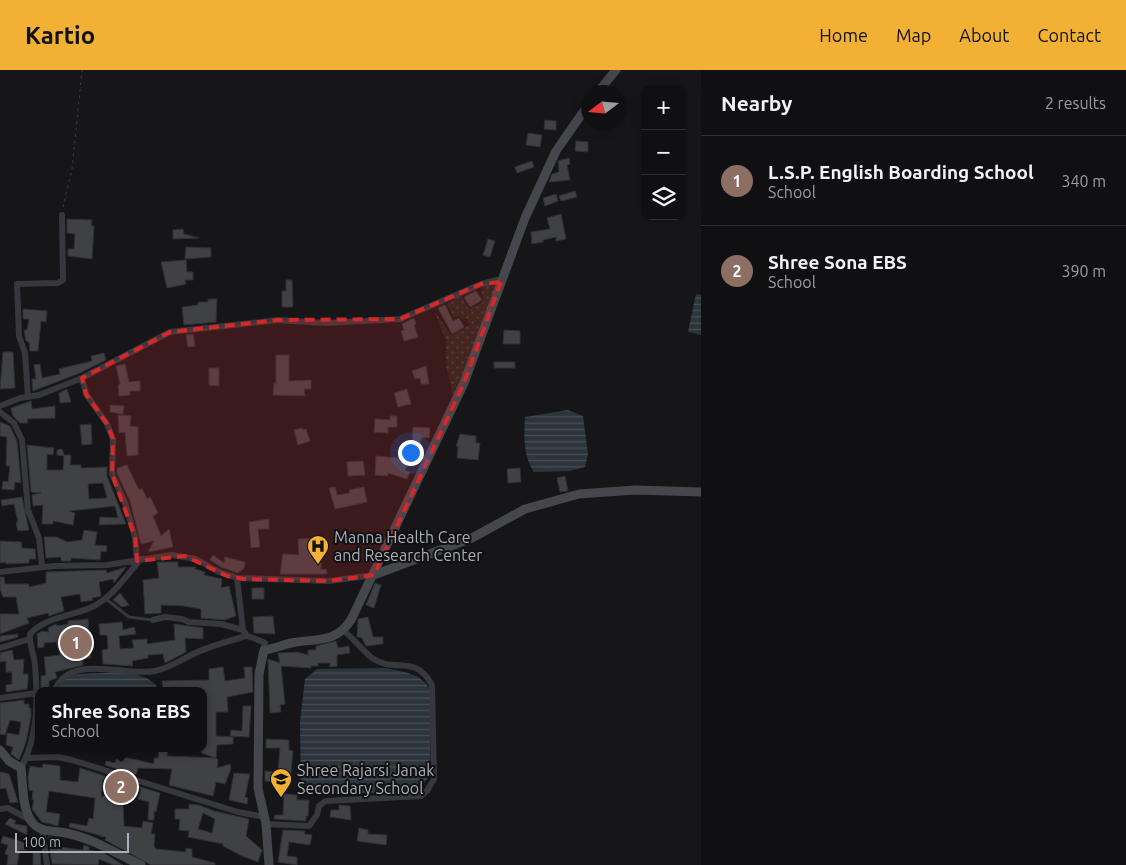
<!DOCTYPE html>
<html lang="en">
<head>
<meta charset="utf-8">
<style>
	:root { --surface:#101012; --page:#1e1e20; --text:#f1f3f6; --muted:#9c9d9f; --line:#303032; --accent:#f2b134 }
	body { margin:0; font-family:Ubuntu,sans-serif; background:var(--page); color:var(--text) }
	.controls { position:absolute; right:15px; top:15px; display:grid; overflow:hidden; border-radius:10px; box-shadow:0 2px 12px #0003 }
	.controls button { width:45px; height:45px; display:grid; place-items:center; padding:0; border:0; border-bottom:1px solid var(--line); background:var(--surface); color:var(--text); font:25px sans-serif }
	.compass { position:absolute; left:581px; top:15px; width:45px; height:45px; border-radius:50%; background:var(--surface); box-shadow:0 2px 12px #0003; rotate:254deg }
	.scale { position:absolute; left:15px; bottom:12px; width:114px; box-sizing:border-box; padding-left:5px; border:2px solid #a8adb8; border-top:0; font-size:14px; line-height:18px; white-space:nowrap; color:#a8adb8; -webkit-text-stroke:4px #111113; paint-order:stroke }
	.you { position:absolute; left:410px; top:382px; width:18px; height:18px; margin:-12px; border:4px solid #fff; border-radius:50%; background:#1a73e8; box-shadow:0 0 0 8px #1a73e833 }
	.badge { display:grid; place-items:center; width:32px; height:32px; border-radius:50%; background:var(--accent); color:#fff; font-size:16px; font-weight:700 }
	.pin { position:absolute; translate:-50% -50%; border:2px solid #fff; box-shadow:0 1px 5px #0006 }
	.popup { position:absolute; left:35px; top:617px; width:172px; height:65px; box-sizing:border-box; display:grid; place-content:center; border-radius:10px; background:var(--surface); filter:drop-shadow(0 1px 4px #0005); font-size:16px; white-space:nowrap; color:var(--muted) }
	.popup b { font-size:19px; color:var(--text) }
	.popup::after { content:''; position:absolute; left:50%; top:100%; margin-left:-10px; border:10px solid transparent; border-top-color:var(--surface) }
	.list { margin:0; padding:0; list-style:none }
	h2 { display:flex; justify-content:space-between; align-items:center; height:65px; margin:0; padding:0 20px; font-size:21px }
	h2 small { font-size:16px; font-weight:400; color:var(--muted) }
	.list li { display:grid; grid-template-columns:32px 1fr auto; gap:15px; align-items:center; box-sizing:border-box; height:90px; padding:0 20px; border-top:1px solid var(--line) }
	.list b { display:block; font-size:19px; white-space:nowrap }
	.list p { margin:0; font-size:16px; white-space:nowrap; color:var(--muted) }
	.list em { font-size:16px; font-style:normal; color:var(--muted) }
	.icon { flex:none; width:28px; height:28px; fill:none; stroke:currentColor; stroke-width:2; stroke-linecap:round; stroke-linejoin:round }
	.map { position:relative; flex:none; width:701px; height:795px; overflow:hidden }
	header { display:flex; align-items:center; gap:30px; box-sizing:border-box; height:70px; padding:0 25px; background:var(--accent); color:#111 }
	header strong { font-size:24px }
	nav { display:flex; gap:28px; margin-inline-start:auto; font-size:18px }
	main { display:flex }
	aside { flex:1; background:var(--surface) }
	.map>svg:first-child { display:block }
	.grass { fill:url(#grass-dots) }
	.water { fill:url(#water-rules) }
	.building { fill:#404145; stroke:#303034; fill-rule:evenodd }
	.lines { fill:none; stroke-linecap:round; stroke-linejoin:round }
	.path { stroke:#3d3f44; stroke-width:1; stroke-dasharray:2.5 4; stroke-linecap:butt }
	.lane { stroke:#37383d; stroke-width:3 }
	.street { stroke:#37383d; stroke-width:6 }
	.secondary { stroke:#45474d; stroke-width:9 }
	.marked { fill:#d62828; fill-opacity:0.2; stroke:#d62828; stroke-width:4; stroke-dasharray:10 6; stroke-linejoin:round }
	.labels { text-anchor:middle; stroke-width:4; stroke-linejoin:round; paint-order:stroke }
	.poi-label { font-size:16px; fill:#a8adb8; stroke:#111113; text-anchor:start }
</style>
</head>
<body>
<header>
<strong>Kartio</strong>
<nav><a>Home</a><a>Map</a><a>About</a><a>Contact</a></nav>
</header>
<main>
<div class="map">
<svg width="701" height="795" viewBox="0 0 701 795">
	<defs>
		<pattern id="grass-dots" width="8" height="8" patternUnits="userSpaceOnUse" patternTransform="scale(1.25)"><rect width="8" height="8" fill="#1e261f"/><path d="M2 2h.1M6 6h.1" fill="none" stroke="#3c433d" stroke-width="1.8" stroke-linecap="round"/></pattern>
		<pattern id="water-rules" width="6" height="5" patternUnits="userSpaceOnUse" patternTransform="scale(1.25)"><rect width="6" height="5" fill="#2c353c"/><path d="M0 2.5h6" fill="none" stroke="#485056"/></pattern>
	</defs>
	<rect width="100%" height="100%" fill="#161618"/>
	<path class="grass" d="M491,210L497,217L454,328L446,296V271L435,242L451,265L470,255L466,248L462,250L459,246L454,248L447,234L461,225L469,239L483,232L481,212Z"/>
	<path class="water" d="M696,224L701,225V265L688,262Z
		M568,340L583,346L588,384L585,397L570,401L534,402C523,386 524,366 525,347Z
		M386,598C403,602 422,603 430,620V690L428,708L419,718L404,723H323L301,720L300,652L305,609L317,599Z
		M78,604C100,604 150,596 159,621H58C60,609 67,606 78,604Z"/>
	<path class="building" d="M545,50L556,51V60L544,59Z
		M528,63L542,65L540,77L526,75Z
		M576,71L588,72V82L575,81Z
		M569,88L570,94L567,95L570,110L549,112L552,104L559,102L558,91Z
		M532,91L534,97L517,103L515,97Z
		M575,121L577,127L561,131L559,126Z
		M556,124L558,131L545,136L543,128Z
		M561,144L566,169L556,171V167L543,170V172L532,174L531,162L550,159L547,148Z
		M67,149L92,150L91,156H94L92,189L68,186V179H74L75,164L67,163Z
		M183,159L184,164L199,168L173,169V160Z
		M488,169L495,171L490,187L483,185Z
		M186,177L211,178V187L185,189Z
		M186,190L187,202H193V210H185L186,214L167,218L161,192Z
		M286,210H292L293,237H282V221H286Z
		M476,221L482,230L470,237L464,227Z
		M208,229H217L216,252L184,255L182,237L198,235V232H208Z
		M445,235L453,251L459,248L464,257L452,264L438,238Z
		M23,239L47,241L46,252L41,251L38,281H30L29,272L26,271L24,260H27L29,249H23Z
		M414,248L416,254L414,255L418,267L404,271L401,261L404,260L402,254Z
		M504,260L520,261V274H503Z
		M193,264L195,276L188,277L186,265Z
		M3,282H13L15,318L0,319Z
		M104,283L106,290L80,303L33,321L32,309H36L34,295L40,294L42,308L60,304L59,299L92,291L91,286Z
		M276,285H289V311L311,310V319H304L305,326L273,325L274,313L276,314Z
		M494,292H515V298H494Z
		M125,294L129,312L140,311V321H130V325L119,326L118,315L120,314L116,296Z
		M426,296L429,314H421L420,308L415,309L412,301Z
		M209,298H219V316L209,315Z
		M67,319L71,332L60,333L59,323Z
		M407,319L411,334L398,337L394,323Z
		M31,331L32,339L55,336V348L27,349L28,353H20L13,346L11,338Z
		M110,335L124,336L123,344L110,342Z
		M118,345L131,346L130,356L138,357V385L127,386L125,362L119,363Z
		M390,346H397V357H388V363L374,362L375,349L390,350Z
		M0,352L10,356L17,371L21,413L15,412L14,420L2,419L3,411L8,412L10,396H6L7,367L0,366Z
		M91,354L92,374L82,375L80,355Z
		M413,357L430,358L429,368L422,367L416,388L412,386L405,400L410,402L407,409L388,403V406L375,405L376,386L399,388L404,379L406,380L408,373L412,374Z
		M302,358L303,360L306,359L310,371L298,375L294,360Z
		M460,364L476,366V373H480L478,390L457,388L458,376H456Z
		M27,375L54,378L53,385L47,384V400H63L64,386L57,385V380L62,379L64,385H71L70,395H81V398L107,397V406L126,454L99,455L100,447L118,448L115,436L69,441L75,443L73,455L53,451V454H42L43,435L33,436L32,425L41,423L31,422ZM103,413L107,428L89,429L88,414Z
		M363,391L365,405L348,406L347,392Z
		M127,395L139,420L142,418L147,429L150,427L158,443L153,446L161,466L169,459L173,477L148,482L154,471L141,474L130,431L117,403V398Z
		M520,398L521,412L508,413L507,399Z
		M565,406L568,421L560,422L557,408Z
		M335,417L337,425L350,423L349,420L364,417L367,432L335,439L329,418Z
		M22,427L29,460L18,461L16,452H18L14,434L2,436L1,430Z
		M269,449V459H258L260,477L251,478L249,452Z
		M84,460L97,462L95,475L107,476L106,482L101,481L100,490L71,488V491H61V487L46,488L44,467H57L67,472L82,470Z
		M318,468L319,474L312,475L313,489H321V500L326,499L327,504H280L283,484L299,485L298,469Z
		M0,471L21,472L22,478L35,479L36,489H29V493L6,494V492L0,493Z
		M213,485L224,493L225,487L245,492L244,498L238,503L221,497L210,490Z
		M157,492H178V497H196L195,499L205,502L204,505L222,509L221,518L229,516L236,546L225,550L201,548V539L184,536L161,535V543L145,544L143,510L159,508Z
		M126,497L114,513L113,509L99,512L101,526L92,528L93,530L81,532L80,524L61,527L64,541L49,546L48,543L27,548L29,553L0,564V544H19L16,527H3L0,519V507H4L5,514H29V517L46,513V502L106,500L107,503Z
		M375,513L381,515L374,538L366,535Z
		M252,518H264V529H252Z
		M120,523L129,535L122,537L113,530Z
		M273,546L275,564L254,563L253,547Z
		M368,547L373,567H383V574L366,576L362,568L357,567L358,549Z
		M88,549L91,588L83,589V595L55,602L57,608L49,611V618L41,619V606L46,605L44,587L60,585L56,572L44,573V577L38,578L37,564L42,561L49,562L48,558L56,554L57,556L68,554V551Z
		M122,552L123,560L134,557L136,564L119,566L120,579L134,578L132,570L147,569V574L175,570L174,554L203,558V569L185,568L186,582L165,593L163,584L148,585V588L132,591L133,596L103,594L102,580L108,579L107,565H100L99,554Z
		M18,564V567L0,572V566Z
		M336,571L338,578L349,576L350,583L337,585V596L330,597V593H318V596H311V598L281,596L285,634L280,635L281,642L270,643L268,589L280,593L278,583H280L297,582L308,585V580H316V576Z
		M12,580L14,590L24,589L23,604H28V611L27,619L6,622V615L12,614V602H6V591L0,592V583Z
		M223,597L225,611L245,608L244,597H252L253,622L227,627L228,642H216V666L233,667V674L217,675L216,688L201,683L205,669L204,621H163L162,611L209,610V599Z
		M24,630V634H29V638H31V647L26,672L19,690L11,684L13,677L6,675L7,663L19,665L21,652L10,650L5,665L0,664V633Z
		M243,636H251L249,667L230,666L231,660L242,661Z
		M266,669L289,670V680L293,681L290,713L265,711V701L278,702L280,678H266Z
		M159,678H168L167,686L216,688L218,690L217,698L230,694L231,699L225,714L216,712L213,726L169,715L172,699L138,698L136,705L105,695L106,691L115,693L116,689L123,691L124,687L154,694V688H158Z
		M43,694L60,696V710L78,712L80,698L105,706V710H103L101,727L117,720L119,710L160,723L156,742L154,741V750H148L149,732L138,729L141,719L126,716L123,731L124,756L142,758L143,751L153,753L151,764H155L154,776L156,779L186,782V778L192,779V787L215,793V795H151L105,770L106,767L69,757L70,753L87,756L89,748L93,749L95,728L49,721L46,742L60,744L58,756L42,752L32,739L34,729L32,730L33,721L29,720L28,707L30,696L42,698Z
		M0,702L9,704L18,732L10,733L6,718L0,719Z
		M234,703L250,704L245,727L248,728L247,734L229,730Z
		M284,724L297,725V730H309L308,746H306V751L274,749L275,745H283Z
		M189,734L199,735L214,741L249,749L246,766L262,780L258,792L242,786L223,776V774L188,767L189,761L179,760L180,749H175V739H189ZM203,743L215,749L212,763L198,759Z
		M339,735L350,736L351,750L330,747L331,740H339Z
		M10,748L16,751L14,754L27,756V765L5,754Z
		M359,758L368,760V764L387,765L386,775L357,771Z
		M283,760L305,761L304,764L312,765L310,775L289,772L287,786L297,787V795L278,792Z
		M3,766L26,773V780H20L17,795H7L8,785L5,784L8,775L1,773Z
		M48,767L58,768V777L83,780L84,775L89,777V780L104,783L123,795H113L99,789L98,795L52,794Z
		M33,782H40L41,795H33Z"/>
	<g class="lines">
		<path class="path" d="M63,137L72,99L82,0
			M102,767L109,744L104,722L107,709"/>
		<path class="lane" d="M106,529L129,547L153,550"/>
		<path class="street" d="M82,308L86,324L107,354L113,369L112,404L125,433L135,467L137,491
			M28,327L25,283L19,266L17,214L58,213L63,210L62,145
			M0,336L20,328L39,325L82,308L170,262L278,250L325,253L400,249L481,214L497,210L501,212
			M0,342L14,353L22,370L28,440L39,468L42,496
			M0,502L54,496L107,495L172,485L196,489L219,502L237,508L329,511L374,505
			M237,508L243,560
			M153,550L165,547L182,549L189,552L221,554L243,560L247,566
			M0,578L30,569
			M54,621C71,582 123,607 155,601C169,598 180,591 193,584C206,578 222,573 236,569C240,568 244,566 247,566C253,567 260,571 265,573L264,580
			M0,628L37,623
			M27,688L58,687L72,690L238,742L265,747
			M21,698C38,666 38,630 35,595C34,584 29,575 30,564C44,547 75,546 94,536C113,526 127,505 141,489
			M0,739L8,738L30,750
			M266,754L309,756L317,745L319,736L326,731L421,726L427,721L434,709L432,615C415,583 395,604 372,588C362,580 354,569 344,561
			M42,760L47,795"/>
		<path class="secondary" d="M598,22L616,0
			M374,505L472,468L525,439L579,424L635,420L701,422
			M0,680L9,691L21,698C23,714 22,737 31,751C40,764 57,760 70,764C96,770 118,785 141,795
			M269,795L266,754L258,718L259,604L264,580C274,579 282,575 291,573C316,568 335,574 351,550L464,313L525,148L556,81L588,35"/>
	</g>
	<path class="marked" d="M501,212L464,313L374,505L329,511L244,509L227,506L185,486L137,491L135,467L112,404L113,369L107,354L86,324L82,308L170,262L278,250L400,249L481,214Z"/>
	<defs>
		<g id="hospital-pin" transform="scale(1.125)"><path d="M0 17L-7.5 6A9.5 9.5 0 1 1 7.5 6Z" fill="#f2b134" stroke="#111113"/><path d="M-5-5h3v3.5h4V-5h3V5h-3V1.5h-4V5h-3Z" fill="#111"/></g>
		<g id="school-pin" transform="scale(1.125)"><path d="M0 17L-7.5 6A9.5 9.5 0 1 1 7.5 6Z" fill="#f2b134" stroke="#111113"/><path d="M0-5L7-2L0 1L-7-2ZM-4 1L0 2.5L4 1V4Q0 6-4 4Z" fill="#111"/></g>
	</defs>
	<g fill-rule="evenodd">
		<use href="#hospital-pin" x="318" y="476"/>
		<use href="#school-pin" x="281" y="709"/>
	</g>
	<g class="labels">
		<g class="poi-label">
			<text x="334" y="473">Manna Health Care<tspan x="334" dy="18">and Research Center</tspan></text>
			<text x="297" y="706">Shree Rajarsi Janak<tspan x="297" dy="18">Secondary School</tspan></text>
		</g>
	</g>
</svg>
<div class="controls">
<button>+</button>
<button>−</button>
<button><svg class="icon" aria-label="layers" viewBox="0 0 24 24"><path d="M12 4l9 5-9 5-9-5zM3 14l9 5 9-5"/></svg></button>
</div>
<svg class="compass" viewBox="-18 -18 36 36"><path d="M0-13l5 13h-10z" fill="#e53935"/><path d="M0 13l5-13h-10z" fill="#9c9d9f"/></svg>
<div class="scale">100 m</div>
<div class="you"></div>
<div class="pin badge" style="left:76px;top:573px;background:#8d6e63">1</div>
<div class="pin badge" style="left:121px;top:717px;background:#8d6e63">2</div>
<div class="popup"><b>Shree Sona EBS</b>School</div>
</div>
<aside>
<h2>Nearby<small>2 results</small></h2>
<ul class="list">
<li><span class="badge" style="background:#8d6e63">1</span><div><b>L.S.P. English Boarding School</b><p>School</p></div><em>340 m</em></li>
<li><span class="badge" style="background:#8d6e63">2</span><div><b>Shree Sona EBS</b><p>School</p></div><em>390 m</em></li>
</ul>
</aside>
</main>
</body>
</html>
